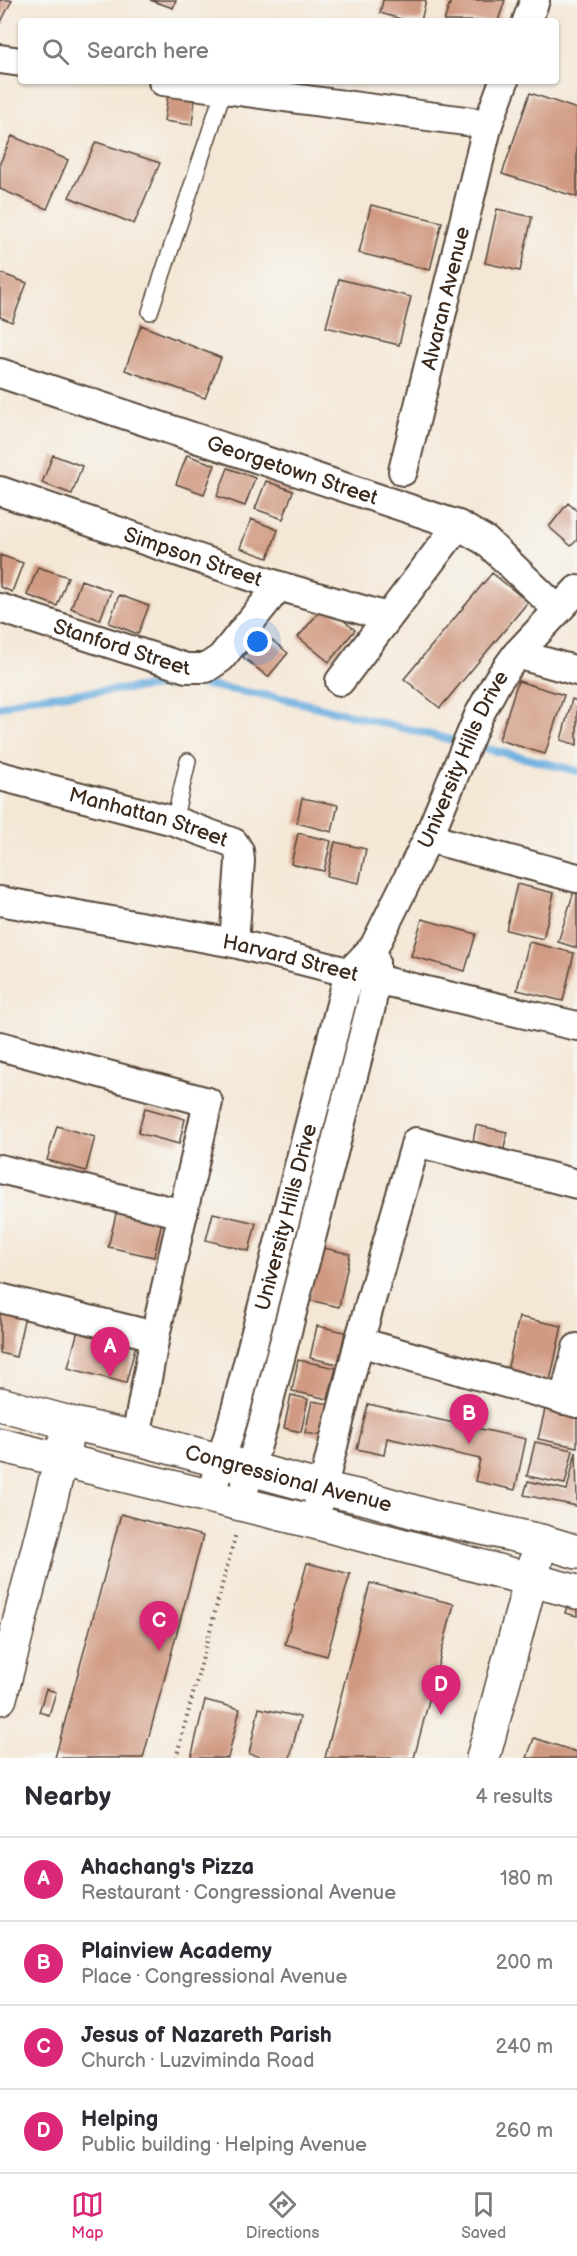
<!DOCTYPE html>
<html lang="en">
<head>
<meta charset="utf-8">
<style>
	:root { --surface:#fff; --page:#f2f2f3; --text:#2b2b33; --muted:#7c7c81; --line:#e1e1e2; --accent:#db2777 }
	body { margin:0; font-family:"Balsamiq Sans",sans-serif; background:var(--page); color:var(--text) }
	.you { position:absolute; left:258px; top:642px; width:21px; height:21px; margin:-15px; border:4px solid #fff; border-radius:50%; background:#1a73e8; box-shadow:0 0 0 9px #1a73e833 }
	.badge { display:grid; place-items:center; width:39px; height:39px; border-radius:50%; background:var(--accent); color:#fff; font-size:20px; font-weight:700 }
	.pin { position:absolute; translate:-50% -50px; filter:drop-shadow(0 2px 3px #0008) }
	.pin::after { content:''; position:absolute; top:32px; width:21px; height:18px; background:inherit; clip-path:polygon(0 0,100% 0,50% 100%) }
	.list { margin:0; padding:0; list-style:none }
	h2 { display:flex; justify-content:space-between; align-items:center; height:78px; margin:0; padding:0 24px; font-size:26px }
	h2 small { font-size:20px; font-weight:400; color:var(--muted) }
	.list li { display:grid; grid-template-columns:39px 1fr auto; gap:18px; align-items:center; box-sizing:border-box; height:84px; padding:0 24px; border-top:2px solid var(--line) }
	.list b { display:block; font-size:22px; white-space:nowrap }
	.list p { margin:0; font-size:20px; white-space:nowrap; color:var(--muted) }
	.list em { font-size:20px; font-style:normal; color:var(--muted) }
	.icon { flex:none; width:33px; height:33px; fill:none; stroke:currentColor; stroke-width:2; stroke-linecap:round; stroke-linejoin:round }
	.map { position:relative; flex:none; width:577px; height:1758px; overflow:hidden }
	.search { position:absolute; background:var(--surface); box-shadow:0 2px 4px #0004; left:18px; right:18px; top:18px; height:66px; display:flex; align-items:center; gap:15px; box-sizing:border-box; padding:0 21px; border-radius:6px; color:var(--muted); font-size:22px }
	.sheet { height:414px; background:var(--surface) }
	nav { display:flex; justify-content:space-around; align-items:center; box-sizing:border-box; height:84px; border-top:2px solid var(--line); background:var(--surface); font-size:16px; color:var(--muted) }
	nav a { display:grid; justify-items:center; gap:3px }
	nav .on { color:var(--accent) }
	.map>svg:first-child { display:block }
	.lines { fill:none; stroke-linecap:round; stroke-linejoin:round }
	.stream { stroke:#6aaddf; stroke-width:8 }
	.building { fill:#d09981 }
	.lane-casing { stroke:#574639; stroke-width:18 }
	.street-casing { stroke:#574639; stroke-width:32 }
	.secondary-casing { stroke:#574639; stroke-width:36 }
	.path { stroke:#574639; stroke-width:4; stroke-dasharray:1.5 4.5; stroke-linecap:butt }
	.lane { stroke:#fff; stroke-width:15 }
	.street { stroke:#fff; stroke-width:28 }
	.secondary { stroke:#fff; stroke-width:33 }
	.labels { text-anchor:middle; stroke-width:4.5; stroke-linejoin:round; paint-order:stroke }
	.street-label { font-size:21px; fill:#3b2a1e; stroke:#f6f6f2 }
</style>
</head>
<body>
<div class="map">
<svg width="577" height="1758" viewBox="0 0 577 1758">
	<rect width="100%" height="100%" fill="#f6f6f2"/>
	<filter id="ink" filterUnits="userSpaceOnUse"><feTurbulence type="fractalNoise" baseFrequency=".0167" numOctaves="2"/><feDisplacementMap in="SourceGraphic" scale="12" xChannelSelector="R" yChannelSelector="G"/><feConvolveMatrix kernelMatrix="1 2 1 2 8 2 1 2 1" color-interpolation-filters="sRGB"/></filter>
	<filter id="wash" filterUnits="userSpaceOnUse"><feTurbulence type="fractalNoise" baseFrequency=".008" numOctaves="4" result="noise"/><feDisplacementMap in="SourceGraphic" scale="24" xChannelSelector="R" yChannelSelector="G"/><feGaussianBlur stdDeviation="1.35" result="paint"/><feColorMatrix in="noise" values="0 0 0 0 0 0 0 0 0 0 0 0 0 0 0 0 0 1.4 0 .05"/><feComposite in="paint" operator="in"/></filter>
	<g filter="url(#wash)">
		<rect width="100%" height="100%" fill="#f4e7d5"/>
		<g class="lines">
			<path class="stream" d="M0,707L27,698L194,683L286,699L577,771"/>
		</g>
		<g id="blocks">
			<path class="building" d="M0,0H12L0,24Z
				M150,0H176L173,8Z
				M383,0H426L421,21H408L380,13Z
				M451,0H505L498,21H444Z
				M530,93L577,109V197L502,174Z
				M168,95L195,99L192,125L164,121Z
				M12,136L68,160L47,209L0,189V163Z
				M96,142L160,163L134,224L69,197Z
				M371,205L442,222L430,270L359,253Z
				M497,209L532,217L520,271L485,263Z
				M0,273L27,283L12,322L0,317Z
				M339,279L411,297L399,345L326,327Z
				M141,325L221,358L205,398L125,370Z
				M53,455L82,466L72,494L42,483Z
				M187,455L215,465L204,494L176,484Z
				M228,468L255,478L245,506L217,496Z
				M266,481L293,491L283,519L255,509Z
				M568,503L577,511V540L571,546L549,527Z
				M251,519L278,530L268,558L240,548Z
				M0,555L23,563L12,592L0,587Z
				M38,567L68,577L57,606L27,595Z
				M492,573L528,602L440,708L404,679Z
				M81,580L111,591L100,620L71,608Z
				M119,595L149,606L138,634L109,623Z
				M325,605L355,630L329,662L298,637Z
				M263,633L288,653L268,677L243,657Z
				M518,681L564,695L545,754L499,740Z
				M572,699L577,701V745L561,740Z
				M302,798L338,805L332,832L297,823Z
				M298,833L331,841L324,871L291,864Z
				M335,842L366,849L359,883L327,876Z
				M517,884L554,893L543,939L506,930Z
				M575,888L577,889V948L558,942Z
				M422,919L476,934L465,971L411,956Z
				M529,942L574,953L563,1001L517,990Z
				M145,1108L185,1119L179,1144L138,1133Z
				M476,1125L507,1132L504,1149L473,1142Z
				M57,1126L95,1137L86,1171L47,1160Z
				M117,1210L162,1221L154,1257L108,1247Z
				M213,1213L256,1223L249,1251L206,1240Z
				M320,1247L350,1254L339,1307L309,1300Z
				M0,1305L26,1311L16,1357L0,1353Z
				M519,1317L562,1326L550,1381L507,1371Z
				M317,1326L345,1332L338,1364L310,1358Z
				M78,1330L136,1344L126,1383L68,1368Z
				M298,1360L336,1368L328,1399L292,1391Z
				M291,1395L308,1399L301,1432L284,1428Z
				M312,1401L335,1405L329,1437L305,1433Z
				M368,1404L526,1439L515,1490L475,1481L480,1459L387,1438L384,1455L357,1449Z
				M546,1405L577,1412V1447L538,1439Z
				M535,1442L573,1450L565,1484L527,1476Z
				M576,1452L577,1506L524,1495L528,1481L567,1490Z
				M121,1514L203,1536L143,1758H55Z
				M307,1563L350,1574L327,1656L285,1644Z
				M370,1583L454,1604L414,1758H325Z
				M570,1595L577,1597V1616L565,1613Z
				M46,1689L56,1692L49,1715L39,1712Z
				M205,1700L240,1709L228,1758H191Z
				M259,1708L300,1717L290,1758H266L249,1754Z
				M534,1738L577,1752V1758H527Z"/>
		</g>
	</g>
	<g filter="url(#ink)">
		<use href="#blocks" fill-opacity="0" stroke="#574639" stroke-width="1.5"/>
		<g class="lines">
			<g class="lane-casing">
				<path id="lane" d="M150,312L224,89
					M174,821L188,761"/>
			</g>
			<g class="street-casing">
				<g id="street">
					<path d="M527,21L535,0"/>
					<path d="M0,59L21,62"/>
					<path d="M163,81L488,124"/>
					<path id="s1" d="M0,373L458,525L486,541L558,610"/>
					<path id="s2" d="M403,471L488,124L504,81"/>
					<path id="s3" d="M0,491L279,586L387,617"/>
					<path id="s4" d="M0,608L186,668H206L221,658L279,586"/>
					<path d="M517,654L577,671"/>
					<path d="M340,681L458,525"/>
					<path id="s5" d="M0,776L174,821L234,843L239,851L240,861L234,943"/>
					<path d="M428,838L577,878"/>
					<path id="s6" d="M0,901L234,943L375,979L577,1026"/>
					<path d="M0,1046L208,1102L155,1336L136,1438"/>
					<path d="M0,1169L183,1214"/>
					<path d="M0,1298L155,1336"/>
					<path d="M359,1342L577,1403"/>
					<path d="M564,1400L577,1348"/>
					<path id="s7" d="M210,1497L234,1417L349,973L374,947L428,838L479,715L498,680L517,654L577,590"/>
					<path d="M240,1504L263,1424L371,1006L375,979V961"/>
					<path d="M314,1522L359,1342L416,1142L577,1184"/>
				</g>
			</g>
			<g class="secondary-casing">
				<g id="secondary">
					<path id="s8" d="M0,1404L70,1423L136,1438L321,1488L370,1499L432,1517L541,1541L577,1552"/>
					<path d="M0,1445L314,1522L577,1592"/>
					<path d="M0,1698L66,1439"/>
					<path d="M483,1758L536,1560"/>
				</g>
			</g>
			<path class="path" d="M176,1758L236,1533"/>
			<use href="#lane" class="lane"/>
			<use href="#street" class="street"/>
			<use href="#secondary" class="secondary"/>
		</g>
	</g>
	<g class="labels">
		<g class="street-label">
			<text dy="7" stroke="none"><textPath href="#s2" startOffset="178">Alvaran Avenue</textPath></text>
			<text dy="7" stroke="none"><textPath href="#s1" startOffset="308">Georgetown Street</textPath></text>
			<text dy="7" stroke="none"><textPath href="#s3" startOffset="204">Simpson Street</textPath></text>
			<text dy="7" stroke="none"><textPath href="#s4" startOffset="128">Stanford Street</textPath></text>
			<text dy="7" stroke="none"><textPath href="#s7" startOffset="786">University Hills Drive</textPath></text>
			<text dy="7" stroke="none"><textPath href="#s5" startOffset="154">Manhattan Street</textPath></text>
			<text dy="7" stroke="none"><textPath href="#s6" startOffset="296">Harvard Street</textPath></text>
			<text dy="7" stroke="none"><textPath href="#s7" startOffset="290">University Hills Drive</textPath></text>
			<text dy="7" stroke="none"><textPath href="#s8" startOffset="298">Congressional Avenue</textPath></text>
		</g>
	</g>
</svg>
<div class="you"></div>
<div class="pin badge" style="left:110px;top:1377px">A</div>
<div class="pin badge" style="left:469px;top:1444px">B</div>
<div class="pin badge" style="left:159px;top:1651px">C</div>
<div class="pin badge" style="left:441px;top:1715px">D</div>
<div class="search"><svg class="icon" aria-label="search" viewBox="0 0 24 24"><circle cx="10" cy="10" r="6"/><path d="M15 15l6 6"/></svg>Search here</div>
</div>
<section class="sheet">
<h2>Nearby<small>4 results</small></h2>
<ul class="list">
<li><span class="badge">A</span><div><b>Ahachang's Pizza</b><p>Restaurant · Congressional Avenue</p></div><em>180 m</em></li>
<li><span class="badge">B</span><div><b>Plainview Academy</b><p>Place · Congressional Avenue</p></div><em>200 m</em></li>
<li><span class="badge">C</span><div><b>Jesus of Nazareth Parish</b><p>Church · Luzviminda Road</p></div><em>240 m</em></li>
<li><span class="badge">D</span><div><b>Helping</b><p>Public building · Helping Avenue</p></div><em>260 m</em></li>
</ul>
</section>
<nav>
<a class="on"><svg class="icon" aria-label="map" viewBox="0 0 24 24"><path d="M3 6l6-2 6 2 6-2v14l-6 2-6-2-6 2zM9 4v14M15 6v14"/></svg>Map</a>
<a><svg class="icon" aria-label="directions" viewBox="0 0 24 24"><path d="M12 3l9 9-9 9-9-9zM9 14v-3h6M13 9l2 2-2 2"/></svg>Directions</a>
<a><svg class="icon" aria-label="saved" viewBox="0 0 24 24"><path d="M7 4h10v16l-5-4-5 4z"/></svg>Saved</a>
</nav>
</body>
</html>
